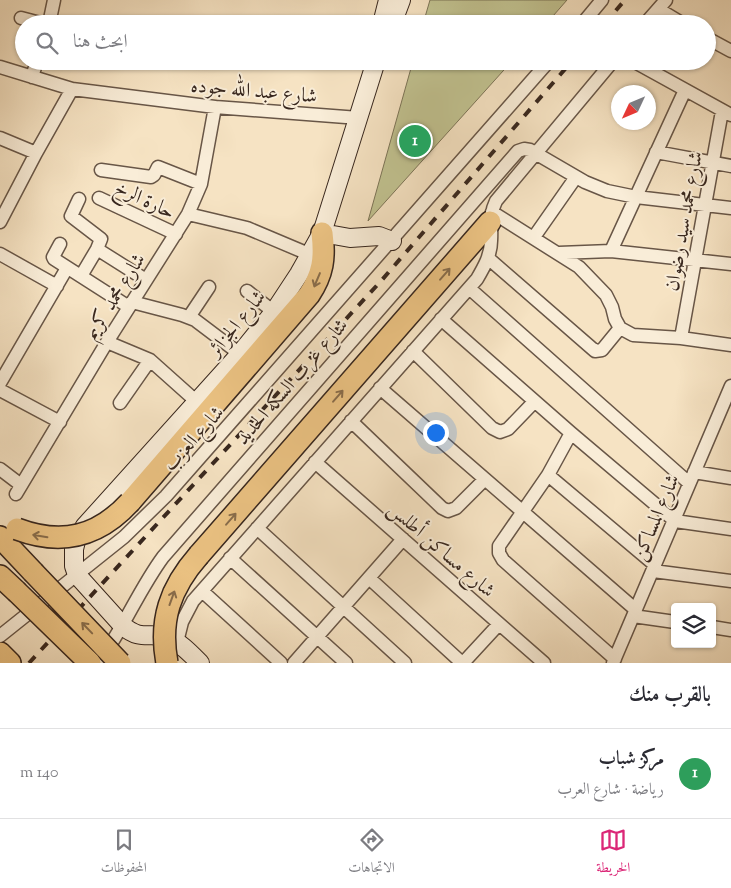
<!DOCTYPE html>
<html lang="ar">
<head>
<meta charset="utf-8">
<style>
	:root { --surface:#fff; --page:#f7f7f7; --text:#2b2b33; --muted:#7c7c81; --line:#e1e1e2; --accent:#db2777 }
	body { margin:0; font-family:"Sorts Mill Goudy",Amiri,serif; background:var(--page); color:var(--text); direction:rtl }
	.controls { position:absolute; right:15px; bottom:15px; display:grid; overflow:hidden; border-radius:5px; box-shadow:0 1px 4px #0004 }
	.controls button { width:45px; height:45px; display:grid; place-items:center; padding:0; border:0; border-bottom:1px solid var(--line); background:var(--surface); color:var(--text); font:25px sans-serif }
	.compass { position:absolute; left:611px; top:85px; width:45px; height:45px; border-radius:50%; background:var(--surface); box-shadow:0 1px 4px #0004; rotate:226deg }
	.you { position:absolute; left:435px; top:432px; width:18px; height:18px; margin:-12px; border:4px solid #fff; border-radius:50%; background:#1a73e8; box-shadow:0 0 0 8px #1a73e833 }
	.badge { display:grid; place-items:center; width:32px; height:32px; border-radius:50%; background:var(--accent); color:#fff; font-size:16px; font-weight:700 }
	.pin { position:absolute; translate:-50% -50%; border:2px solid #fff; box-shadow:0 1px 5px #0006 }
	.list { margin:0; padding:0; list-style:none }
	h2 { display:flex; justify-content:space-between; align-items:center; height:65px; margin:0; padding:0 20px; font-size:21px }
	h2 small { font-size:16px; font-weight:400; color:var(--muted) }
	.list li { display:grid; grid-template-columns:32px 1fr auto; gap:15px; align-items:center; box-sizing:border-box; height:90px; padding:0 20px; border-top:1px solid var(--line) }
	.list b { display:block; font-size:19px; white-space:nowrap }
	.list p { margin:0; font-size:16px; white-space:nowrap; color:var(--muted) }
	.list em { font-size:16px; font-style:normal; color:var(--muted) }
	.icon { flex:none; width:28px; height:28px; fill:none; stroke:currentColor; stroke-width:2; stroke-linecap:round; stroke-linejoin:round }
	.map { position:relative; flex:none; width:731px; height:663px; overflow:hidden; direction:ltr }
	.search { position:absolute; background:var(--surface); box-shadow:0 1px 4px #0004; left:15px; right:15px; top:15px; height:55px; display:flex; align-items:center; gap:12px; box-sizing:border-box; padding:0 18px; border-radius:28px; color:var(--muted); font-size:19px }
	.sheet { height:155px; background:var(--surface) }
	nav { display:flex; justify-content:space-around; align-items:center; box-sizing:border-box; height:70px; border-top:1px solid var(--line); background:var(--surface); font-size:14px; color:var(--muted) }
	nav a { display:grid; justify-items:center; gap:2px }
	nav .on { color:var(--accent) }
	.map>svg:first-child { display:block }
	.green { fill:#c1c290; stroke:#7c7457 }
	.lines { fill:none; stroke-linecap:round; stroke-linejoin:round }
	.street-casing { stroke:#685647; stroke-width:15 }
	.secondary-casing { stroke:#38271e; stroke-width:20 }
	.highway-casing { stroke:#38271e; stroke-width:24 }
	.street { stroke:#f9edd8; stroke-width:12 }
	.secondary { stroke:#f9edd8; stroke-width:18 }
	.highway { stroke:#ebc282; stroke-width:21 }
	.rail { stroke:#38271e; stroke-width:4; stroke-dasharray:9 9; stroke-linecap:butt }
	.highway-bridge-casing { stroke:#38271e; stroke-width:24; stroke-linecap:butt }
	.highway-bridge { stroke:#ebc282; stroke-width:21 }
	.oneway { stroke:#896d4b }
	.labels { text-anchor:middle; stroke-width:4; stroke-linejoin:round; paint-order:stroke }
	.street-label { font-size:20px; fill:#38271e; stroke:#f9edd8 }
</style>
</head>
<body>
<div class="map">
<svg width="731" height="663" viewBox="0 0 731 663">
	<rect width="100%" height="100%" fill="#f6e3c3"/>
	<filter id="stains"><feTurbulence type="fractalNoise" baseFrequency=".004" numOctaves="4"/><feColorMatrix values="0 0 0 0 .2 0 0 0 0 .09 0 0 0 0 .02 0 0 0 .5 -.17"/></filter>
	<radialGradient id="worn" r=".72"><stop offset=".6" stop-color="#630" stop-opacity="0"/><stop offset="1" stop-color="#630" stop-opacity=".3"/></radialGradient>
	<path class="green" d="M430,0H567L546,24H423Z
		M413,61H512L368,221Z"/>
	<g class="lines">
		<g class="street-casing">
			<path id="street" d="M658,9L683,24
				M21,18L44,24
				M49,24L54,0
				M582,24L602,0
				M645,24L666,0
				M707,38L731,51
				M633,61L731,115
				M0,67L72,89L215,107L359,118
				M32,77L37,61
				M0,138L36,153
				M656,152L731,166
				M101,170L151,177L154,175L158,167L201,184
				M99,198L176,234
				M79,199L71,216L101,239L97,249L146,280
				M492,212L579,267L606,295L612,307L615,319L620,328L633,335L681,338L731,345
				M188,214L247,228L311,255
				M0,222L36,153L72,89
				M534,237L576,177
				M60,244L53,257L54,259L129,307
				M611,251L685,90
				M559,253L611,251L731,264
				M0,254L57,286
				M488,258L595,351L602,350L620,328
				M81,276L97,249
				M469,288L689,483
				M247,291L274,312
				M132,302L182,315L195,320L240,354
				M189,317L209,287
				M441,319L571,433L675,521L731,529
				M681,338L722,111
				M107,342L150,360L197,402
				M413,351L492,428L500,432L508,429L534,402
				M0,383L67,268
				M380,388L636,610
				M0,390L60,422
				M120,403L150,360
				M351,421L442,508L448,511L456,508L485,479
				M571,433L548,475L499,546V553L503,560L615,659
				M315,462L544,663
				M0,469L21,485
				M694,472L731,478
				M548,475L655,565
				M16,494L107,342L188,214L201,184L215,107
				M257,528L405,663
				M230,558L346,663
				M653,571L731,581
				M369,578L462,663
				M202,591L281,663
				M633,616L675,622
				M712,627L731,630
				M0,636L124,537L166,496L549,61
				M177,642L182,622L193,601L477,279C484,267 491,255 491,241C492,227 489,215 496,201L613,61
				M98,663C123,630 138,591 163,557L518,151L524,149L530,150L585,182L607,191L636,197L731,208
				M294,663L403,539
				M463,663L499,624
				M613,663L731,386"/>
		</g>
		<g class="secondary-casing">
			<path id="secondary" d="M382,24L388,0
				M392,24L401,0
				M322,233L350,238L379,236L392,241
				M200,663C191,654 181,643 169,638C150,631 142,642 123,626L77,575L74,566V549L76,541L85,526L240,354L274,312L299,274L322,233L376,61"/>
		</g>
		<g class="highway-casing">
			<path id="highway" d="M130,502L309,295C323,274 325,258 322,233
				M0,537L33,572
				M199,555L490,222
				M0,576L16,591
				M0,653L10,663"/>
		</g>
		<use href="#street" class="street"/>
		<use href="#secondary" class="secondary"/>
		<use href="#highway" class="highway"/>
		<path class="rail" d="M604,24L625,0
			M29,663L381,281L572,61"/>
		<g class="highway-bridge-casing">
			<path id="highway-bridge" d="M17,529C62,546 98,537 130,502
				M33,572L120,663
				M16,591L90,663
				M167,663C159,620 170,588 199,555"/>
		</g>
		<use href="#highway-bridge" class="highway-bridge"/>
	</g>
	<defs><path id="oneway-shaft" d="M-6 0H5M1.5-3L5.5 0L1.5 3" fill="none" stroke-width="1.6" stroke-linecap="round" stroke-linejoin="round" transform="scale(1.25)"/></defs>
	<g class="oneway">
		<use href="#oneway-shaft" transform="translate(445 274) rotate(-49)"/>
		<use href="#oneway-shaft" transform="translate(317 280) rotate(113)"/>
		<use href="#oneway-shaft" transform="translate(338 396) rotate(-49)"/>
		<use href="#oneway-shaft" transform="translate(231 519) rotate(-49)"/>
		<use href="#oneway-shaft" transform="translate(40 536) rotate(-171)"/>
		<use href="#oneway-shaft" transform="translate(172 598) rotate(-70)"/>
		<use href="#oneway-shaft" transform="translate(87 628) rotate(-134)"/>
	</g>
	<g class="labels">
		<g class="street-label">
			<text transform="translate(254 90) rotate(5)" y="7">شارع عبد الله جوده</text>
			<text transform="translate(145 199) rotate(25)" y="7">حارة الرخ</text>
			<text transform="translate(683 221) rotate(-80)" y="7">شارع محمد سيد رضوان</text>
			<text transform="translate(114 296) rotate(-58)" y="7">شارع محمد كريم</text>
			<text transform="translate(236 323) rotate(-51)" y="7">شارع الجزائر</text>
			<text transform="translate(291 381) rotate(-49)" y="7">شارع غرب السكه الحديد</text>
			<text transform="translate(193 438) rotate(-48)" y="7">شارع العزب</text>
			<text transform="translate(655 517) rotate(-67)" y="7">شارع المساكن</text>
			<text transform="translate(442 549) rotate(41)" y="7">شارع مساكن أطلس</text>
		</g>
	</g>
	<rect width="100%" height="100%" filter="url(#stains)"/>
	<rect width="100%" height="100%" fill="url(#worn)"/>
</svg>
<div class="controls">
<button><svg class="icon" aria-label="layers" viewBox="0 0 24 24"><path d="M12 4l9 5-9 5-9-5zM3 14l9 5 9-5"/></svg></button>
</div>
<svg class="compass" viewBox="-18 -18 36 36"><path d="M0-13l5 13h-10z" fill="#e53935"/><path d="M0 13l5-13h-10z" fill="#7c7c81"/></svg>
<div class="you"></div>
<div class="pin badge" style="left:415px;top:141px;background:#2e9e5b">1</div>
<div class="search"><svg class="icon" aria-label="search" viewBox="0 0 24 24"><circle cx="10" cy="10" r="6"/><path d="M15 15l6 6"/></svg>ابحث هنا</div>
</div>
<section class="sheet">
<h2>بالقرب منك<small></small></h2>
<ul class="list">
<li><span class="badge" style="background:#2e9e5b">1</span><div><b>مركز شباب</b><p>رياضة · شارع العرب</p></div><em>140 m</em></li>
</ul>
</section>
<nav>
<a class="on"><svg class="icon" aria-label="map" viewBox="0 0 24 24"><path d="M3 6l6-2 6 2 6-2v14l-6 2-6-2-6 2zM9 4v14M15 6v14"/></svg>الخريطة</a>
<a><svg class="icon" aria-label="directions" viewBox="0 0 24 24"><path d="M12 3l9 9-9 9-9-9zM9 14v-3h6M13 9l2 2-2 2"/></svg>الاتجاهات</a>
<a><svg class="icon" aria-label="saved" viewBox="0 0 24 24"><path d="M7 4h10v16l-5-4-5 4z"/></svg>المحفوظات</a>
</nav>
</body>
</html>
